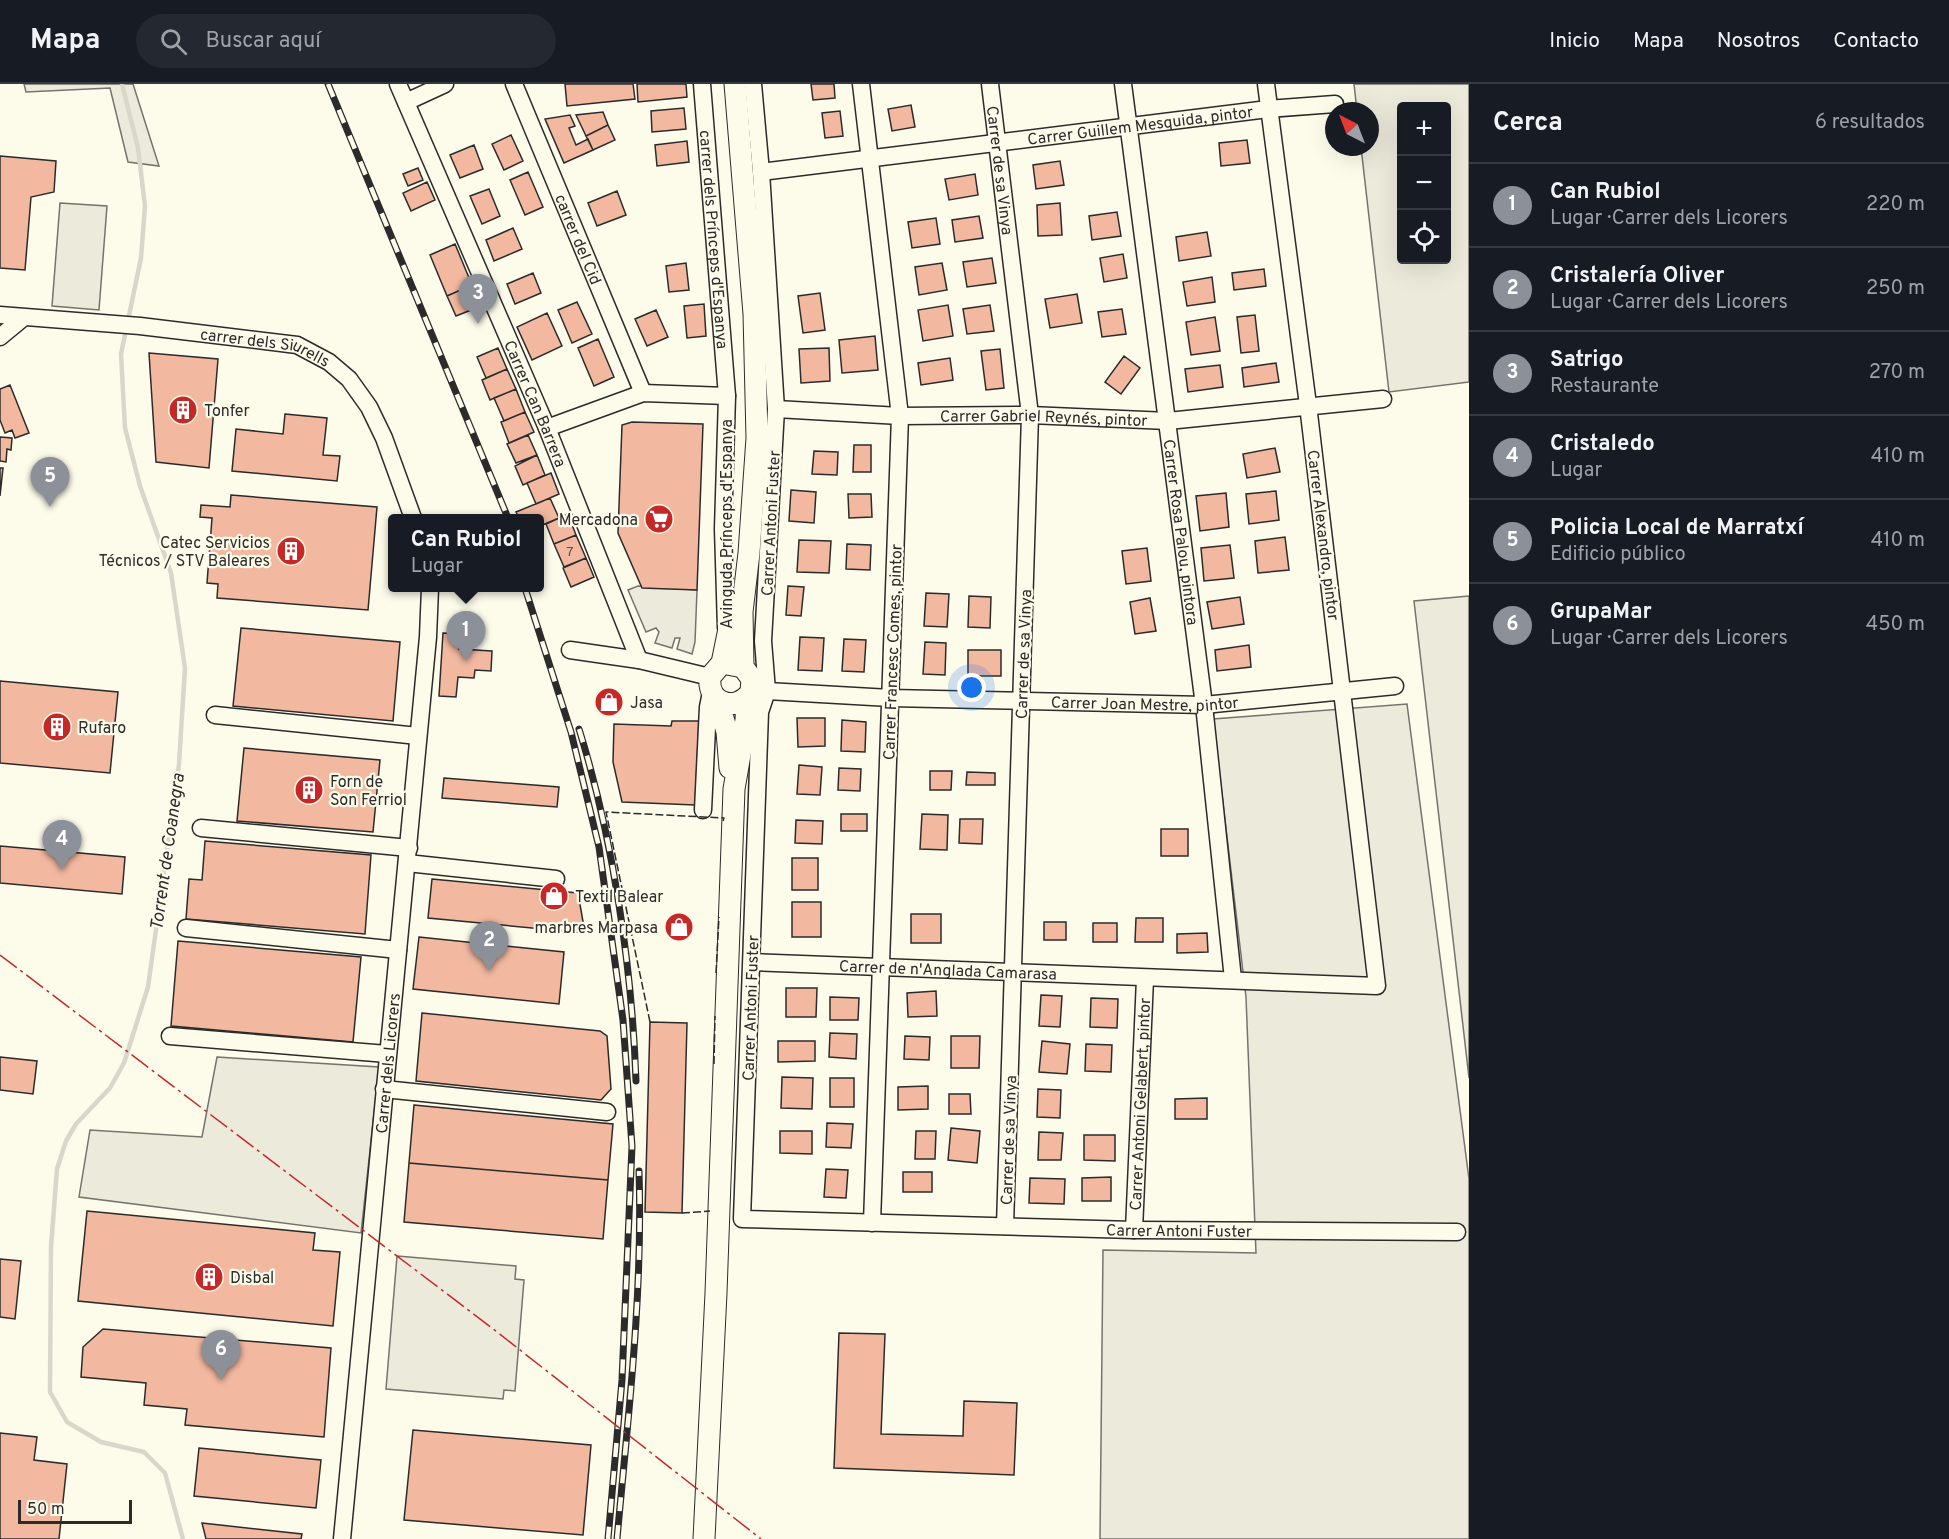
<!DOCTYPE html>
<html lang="es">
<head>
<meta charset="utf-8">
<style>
	:root { --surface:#171b24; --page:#242831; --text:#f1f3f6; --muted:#9ea1a6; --line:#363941; --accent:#8c9099 }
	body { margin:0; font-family:Overpass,sans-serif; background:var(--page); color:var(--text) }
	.controls { position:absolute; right:18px; top:18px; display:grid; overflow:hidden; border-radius:6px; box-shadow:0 6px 24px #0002 }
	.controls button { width:54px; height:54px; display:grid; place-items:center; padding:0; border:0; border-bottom:2px solid var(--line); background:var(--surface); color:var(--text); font:30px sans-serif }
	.compass { position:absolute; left:1325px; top:18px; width:54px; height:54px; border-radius:50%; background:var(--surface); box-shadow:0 6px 24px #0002; rotate:318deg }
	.scale { position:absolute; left:18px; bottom:15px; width:114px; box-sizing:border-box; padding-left:6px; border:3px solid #2b2b2b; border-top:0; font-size:16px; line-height:21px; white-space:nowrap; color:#2b2b2b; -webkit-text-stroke:4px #fdfbea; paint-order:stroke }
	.you { position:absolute; left:972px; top:604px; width:21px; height:21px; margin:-15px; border:4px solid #fff; border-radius:50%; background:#1a73e8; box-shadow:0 0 0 9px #1a73e833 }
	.badge { display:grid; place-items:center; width:39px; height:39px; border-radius:50%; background:var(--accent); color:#fff; font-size:20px; font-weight:700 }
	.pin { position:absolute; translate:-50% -50px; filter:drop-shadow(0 2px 3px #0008) }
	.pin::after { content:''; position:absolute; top:32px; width:21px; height:18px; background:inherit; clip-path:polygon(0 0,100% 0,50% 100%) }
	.popup { position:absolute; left:388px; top:430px; width:156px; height:78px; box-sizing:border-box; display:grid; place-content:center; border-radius:6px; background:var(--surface); filter:drop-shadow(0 2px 4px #0005); font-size:20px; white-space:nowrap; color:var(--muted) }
	.popup b { font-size:22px; color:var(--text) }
	.popup::after { content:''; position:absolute; left:50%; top:100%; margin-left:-12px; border:12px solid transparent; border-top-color:var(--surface) }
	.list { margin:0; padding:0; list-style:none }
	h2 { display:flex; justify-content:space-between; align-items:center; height:78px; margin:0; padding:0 24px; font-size:26px }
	h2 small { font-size:20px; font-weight:400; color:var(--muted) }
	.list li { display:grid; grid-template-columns:39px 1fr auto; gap:18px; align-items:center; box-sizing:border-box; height:84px; padding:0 24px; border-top:2px solid var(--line) }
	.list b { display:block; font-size:22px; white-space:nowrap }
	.list p { margin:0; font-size:20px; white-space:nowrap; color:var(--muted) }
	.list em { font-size:20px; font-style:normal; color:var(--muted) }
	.icon { flex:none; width:33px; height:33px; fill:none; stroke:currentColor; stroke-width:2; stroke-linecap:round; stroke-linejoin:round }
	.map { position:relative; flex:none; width:1469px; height:1455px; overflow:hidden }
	header { display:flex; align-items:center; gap:36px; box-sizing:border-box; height:84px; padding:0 30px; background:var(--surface); border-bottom:2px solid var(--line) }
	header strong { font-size:28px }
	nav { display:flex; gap:33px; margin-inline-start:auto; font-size:21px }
	.search { width:420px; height:54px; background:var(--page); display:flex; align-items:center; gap:15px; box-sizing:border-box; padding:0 21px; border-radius:33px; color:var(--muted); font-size:22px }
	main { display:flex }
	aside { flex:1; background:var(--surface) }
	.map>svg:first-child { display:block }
	.green { fill:#ecebdb; stroke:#74746e; stroke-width:1.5; fill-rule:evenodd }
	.parking { fill:#eceadb; stroke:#74746e; stroke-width:1.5 }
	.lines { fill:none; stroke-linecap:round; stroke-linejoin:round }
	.stream { stroke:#d8d7c9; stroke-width:4.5 }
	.building { fill:#f2b8a0; stroke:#2b2b2b; stroke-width:1.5 }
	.minor-casing { stroke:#2b2b2b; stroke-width:19 }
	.major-casing { stroke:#2b2b2b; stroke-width:23 }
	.minor { stroke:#fdfbea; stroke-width:16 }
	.major { stroke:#fdfbea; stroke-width:21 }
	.rail-casing { stroke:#2b2b2b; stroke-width:7 }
	.rail { stroke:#fdfbea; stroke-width:4.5; stroke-dasharray:14; stroke-linecap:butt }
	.fence { stroke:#2b2b2b; stroke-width:1.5; stroke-dasharray:8 3; stroke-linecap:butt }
	.power { stroke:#c62828; stroke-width:1.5; stroke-dasharray:21 4.5 3 4.5; stroke-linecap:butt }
	.labels { text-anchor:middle; stroke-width:4.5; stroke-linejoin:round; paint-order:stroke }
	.number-label { font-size:14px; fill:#5d4e48 }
	.street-label { font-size:16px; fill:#2b2b2b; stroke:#fdfbea }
	.poi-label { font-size:16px; fill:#2b2b2b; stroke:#fdfbea; text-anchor:start }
	.water-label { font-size:18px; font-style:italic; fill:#2b2b2b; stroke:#fdfbea }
</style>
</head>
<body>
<header>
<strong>Mapa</strong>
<div class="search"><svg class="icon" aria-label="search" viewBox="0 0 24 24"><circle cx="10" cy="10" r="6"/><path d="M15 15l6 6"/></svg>Buscar aquí</div>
<nav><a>Inicio</a><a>Mapa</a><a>Nosotros</a><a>Contacto</a></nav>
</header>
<main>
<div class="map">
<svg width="1469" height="1455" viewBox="0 0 1469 1455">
	<rect width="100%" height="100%" fill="#fdfbea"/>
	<path class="green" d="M24,0H133L159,82L128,78L110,4L26,8Z
		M1354,0H1469V298L1389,308L1361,63H1370V27H1357ZM1446,22V176H1402V22Z
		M1469,512V994L1414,517Z
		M1407,620L1469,1095V1455H1100L1103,1166L1256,1169L1246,913L1213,635Z"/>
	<path class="parking" d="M60,119L107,122L99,226L52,222Z
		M638,502L697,506L695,558L692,570L677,565L680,554H675L672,564L655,559L659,548L656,544L646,548L628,506Z
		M217,973L379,983L361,1149L79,1113L90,1046L202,1053Z
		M397,1172L516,1182L515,1195L524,1196L515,1307L504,1306L503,1315L386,1305Z"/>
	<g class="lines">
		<path class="stream" d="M122,0L138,64L145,122L141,174L121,270L125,344L140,402L171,489L185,584L179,680L148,903L124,979L110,1004L76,1040L66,1057L57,1085L51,1163L50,1308L67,1338L101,1358L144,1368L165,1389L183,1455"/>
	</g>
	<path class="building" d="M565,0H633L635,15L567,22Z
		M637,0H686L687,13L638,18Z
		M811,0H834L835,14L813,16Z
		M911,21L915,43L892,47L888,25Z
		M684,24L686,45L652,48L651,27Z
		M840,27L843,52L825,54L822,29Z
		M603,28L608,41L586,52L576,31Z
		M570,31L575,42L569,44L576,61L588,55L593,66L564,79L545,35Z
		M608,41L615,56L593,66L586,52Z
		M511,51L523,77L504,86L492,60Z
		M1247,56L1250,79L1221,82L1219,59Z
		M687,57L689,78L657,82L655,61Z
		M474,61L483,85L460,94L450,71Z
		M0,72L56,77L54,108L31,113L25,186L0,184Z
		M1060,77L1064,101L1036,105L1033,81Z
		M418,84L423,96L408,102L403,90Z
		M528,88L543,123L525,131L510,96Z
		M975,90L978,111L949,116L945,95Z
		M427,98L435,116L411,127L403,109Z
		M489,105L500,132L482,140L470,112Z
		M617,107L626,131L597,142L588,119Z
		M1060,119L1062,151L1038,152L1037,121Z
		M1117,128L1121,152L1092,156L1089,132Z
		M979,132L983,154L955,158L952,136Z
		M936,134L940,160L912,164L908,138Z
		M513,144L522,165L494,177L486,156Z
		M1207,148L1211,172L1179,177L1176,153Z
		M455,160L472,201L447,212L430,171Z
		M1123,170L1127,194L1104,198L1100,174Z
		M992,174L996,199L967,203L963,178Z
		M686,179L689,206L669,208L666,182Z
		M942,179L947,206L919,211L915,183Z
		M1264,185L1266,202L1234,206L1232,189Z
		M533,189L541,209L515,220L507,200Z
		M1212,193L1215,218L1187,222L1183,198Z
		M472,201L481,222L456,232L447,212Z
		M820,209L825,246L803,249L798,212Z
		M1077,210L1082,239L1050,244L1045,215Z
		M577,218L592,250L572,259L558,226Z
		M704,220L706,252L687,254L684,222Z
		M948,221L953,252L923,257L918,226Z
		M990,221L994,247L967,250L963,225Z
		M1122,225L1126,250L1102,253L1098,228Z
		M656,226L668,253L647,262L635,235Z
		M547,229L562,262L532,276L517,243Z
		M1255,231L1259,267L1241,269L1237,233Z
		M1215,233L1220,267L1191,271L1186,238Z
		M875,252L878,286L842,289L839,256Z
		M598,255L614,293L594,302L578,264Z
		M498,264L507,285L486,294L477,273Z
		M829,264L830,297L801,299L799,265Z
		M1000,265L1004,304L986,306L981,267Z
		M149,269L218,275L209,384L156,378Z
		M1124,272L1140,284L1121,310L1105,298Z
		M950,274L953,296L921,301L918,279Z
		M1276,279L1279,298L1244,303L1242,284Z
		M1220,281L1223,303L1188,308L1185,285Z
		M507,285L516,305L490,316L482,296Z
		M10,301L29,349L15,354L12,346L5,349L0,336V305Z
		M516,305L525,328L504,337L494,314Z
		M525,328L534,348L509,359L501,338Z
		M285,330L327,334L323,371L340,372L337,397L232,387L236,345L283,350Z
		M632,338L703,340L697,506L642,504L618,449L622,341Z
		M528,351L537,371L516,379L507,360Z
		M0,353L12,354L11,366L7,365L6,378L0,377Z
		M854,361H871V388H853Z
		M1275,364L1280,388L1247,394L1243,370Z
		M814,367L838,368L837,391L812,390Z
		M537,371L545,391L523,401L515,382Z
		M0,384H3L0,412Z
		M551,389L559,410L536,420L527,399Z
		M791,406L816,408L814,439L789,437Z
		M1276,407L1279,436L1249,440L1246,410Z
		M1226,409L1229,443L1200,447L1196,412Z
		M848,410H871L872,433L849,434Z
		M231,411L377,423L368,526L217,514L218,500L207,499L212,434L200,433L201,421L230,423Z
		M550,414L559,434L540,442V434H519L516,428Z
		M568,430L576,451L554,460L546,440Z
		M576,451L586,474L564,483L554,460Z
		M1285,453L1289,486L1258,489L1255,457Z
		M799,456L831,457L829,489L797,488Z
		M847,460L871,461L870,486L846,485Z
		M1230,461L1234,494L1204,497L1201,464Z
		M1147,464L1151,497L1126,500L1122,467Z
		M586,474L594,493L571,503L563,484Z
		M788,502L804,503L801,532L786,531Z
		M926,509L949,510L947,543L924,542Z
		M969,512L991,513L990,544L968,543Z
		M1240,513L1244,540L1212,545L1207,518Z
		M1150,514L1156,547L1135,550L1130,518Z
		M241,544L400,558L393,637L233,622Z
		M443,549L460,550L459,565L492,567L491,587L475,586L474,594L458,593L456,613L439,612Z
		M800,553L824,554L822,587L798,586Z
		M844,555L866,556L864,588L842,587Z
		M925,558L946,559L945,591L923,590Z
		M1249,561L1251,583L1217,587L1215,566Z
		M968,566H1001V592H968Z
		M0,597L118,608L110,689L0,679Z
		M797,634H825V662L798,663Z
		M842,636L866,638L865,668L841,667Z
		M672,637H699L695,721L622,718L613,678L614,640L671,642Z
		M244,664L380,676L373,748L237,737Z
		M799,681L822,683L820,711L797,710Z
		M839,684L861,685L860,707L838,706Z
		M930,687H952L951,706H930Z
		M967,688L995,689V701H966Z
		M444,694L559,703L557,723L442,714Z
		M841,730H867V747H841Z
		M922,730L948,731L947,766L920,765Z
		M960,735H983L982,760L959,759Z
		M796,736L823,737L822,760L795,759Z
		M1161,745H1188V772H1161Z
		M205,757L371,771L365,850L186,835L189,795L202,796Z
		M0,762L125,773L122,810L0,799Z
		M792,774H818V806H792Z
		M432,795L578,809L585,849L428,834Z
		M792,818H821V853H792Z
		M911,830H941V859H911Z
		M1136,834H1163V858H1135Z
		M1044,838H1066V856H1044Z
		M1093,839H1117V858H1093Z
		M1207,849L1208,868L1177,869V850Z
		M419,853L564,868L559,920L413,905Z
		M178,857L361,873L353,958L171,942Z
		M786,904H817L816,933H786Z
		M936,907L937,932L908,933L907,909Z
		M1041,911L1062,912L1060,943L1039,942Z
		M830,913L859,914L858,936H830Z
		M1091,914L1118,915L1117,944L1090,943Z
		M422,929L600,947L607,952L611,1005L601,1016L416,997Z
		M650,938L687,939L682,1129L645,1128Z
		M830,949L857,950L856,975L829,973Z
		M905,952L930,953L929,976L904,975Z
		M951,952H980L979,984H951Z
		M778,957H815V977L778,978Z
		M1042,957L1070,960L1067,990L1039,988Z
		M1086,960L1112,961L1111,988L1085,987Z
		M0,973L37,977L33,1010L0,1006Z
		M782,993L813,994L812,1025L781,1024Z
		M830,994H854V1023H830Z
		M928,1002V1025L898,1026V1003Z
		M1038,1005L1061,1006L1060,1034L1037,1033Z
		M949,1010H970L971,1030H949Z
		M1207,1014V1035H1175V1015Z
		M414,1021L613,1040L608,1096L409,1079Z
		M827,1039L853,1040L851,1064L826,1063Z
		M951,1044L980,1047L977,1079L948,1076Z
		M780,1047H812V1070L780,1069Z
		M916,1047H936L935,1075H915Z
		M1039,1048L1063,1049L1061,1076H1038Z
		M1084,1051H1115V1077L1084,1076Z
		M409,1079L608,1096L603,1155L404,1138Z
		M826,1085L848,1086L846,1114L824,1113Z
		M903,1088H932V1108H903Z
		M1111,1093V1117H1082V1094Z
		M1030,1094L1065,1095L1064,1120L1029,1119Z
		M87,1127L315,1149L313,1166L340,1168L333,1242L78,1217Z
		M0,1175L21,1177L15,1235L0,1233Z
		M103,1245L331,1264L324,1353L185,1341L187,1325L144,1321L146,1299L81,1293L83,1263Z
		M839,1249L885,1250L881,1350L963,1352L964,1317L1017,1319L1014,1391L834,1384Z
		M413,1346L591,1361L583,1451L404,1436Z
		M0,1349L37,1353L34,1376L67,1380L59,1455H0Z
		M199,1364L321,1376L316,1424L194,1412Z
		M202,1439L302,1450L301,1455H206Z"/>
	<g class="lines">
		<g class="minor-casing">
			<g id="minor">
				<path id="s1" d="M398,0L547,344L639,576"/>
				<path id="s2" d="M514,0L643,309"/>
				<path id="s3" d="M702,0L727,312L723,445L726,544"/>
				<path id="s4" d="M753,0L761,88L776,325L763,557L767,607L760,628L742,1135L1134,1146L1457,1148"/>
				<path d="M861,0L900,332L872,1139"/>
				<path id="s5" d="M990,0L1030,331L1005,1142"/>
				<path id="s6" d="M1123,0L1204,621L1233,895"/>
				<path d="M406,18L445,0"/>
				<path id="s7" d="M761,88L1268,25L1335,20"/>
				<path id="s8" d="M0,231L140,242L297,261L329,278L349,295L369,323L384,354L413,434"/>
				<path d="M0,253L23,234"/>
				<path id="s9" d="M776,325L900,332L1030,331L1168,337L1383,315"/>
				<path d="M547,344L643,309L727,312"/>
				<path d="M570,566L639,576L710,593"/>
				<path id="s10" d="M767,607L890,614L1204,621L1395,602"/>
				<path d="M215,631L418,652"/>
				<path d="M703,726L708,623L711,608"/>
				<path d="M201,744L409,764"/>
				<path d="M407,779L556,795"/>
				<path d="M186,844L398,866"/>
				<path id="s11" d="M752,878L1377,902L1308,321L1266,0"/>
				<path d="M170,952L387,970"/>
				<path d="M384,1005L607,1028"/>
				<path id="s12" d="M1134,1146L1145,895"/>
				<path id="s13" d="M342,1455L428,553L430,504"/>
			</g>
		</g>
		<g class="major-casing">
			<path id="major" d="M735,0L754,230L757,354L749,469L742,528L743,583
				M722,579L743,583L752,595L751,608C736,629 707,620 710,593L722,579L732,530
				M718,616L727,648L730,684
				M704,1455L716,1209L734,705L746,636L747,615"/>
		</g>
		<use href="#minor" class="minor"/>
		<use href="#major" class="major"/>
		<g class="rail-casing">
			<path id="rail" d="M328,0L508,434
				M525,504L571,648L599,763L623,936L632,1062L622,1296L608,1455
				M579,645C613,754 632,883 636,997
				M617,1455C628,1333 643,1210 639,1087"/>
		</g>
		<use href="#rail" class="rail"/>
		<path class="fence" d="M716,889L719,833
			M650,938L606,728L724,734L723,737
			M714,980L715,932
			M682,1129L710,1127"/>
		<path class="power" d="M0,871L492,1244L761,1455"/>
	</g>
	<defs>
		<g id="building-disc" transform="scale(1.5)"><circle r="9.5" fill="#c62828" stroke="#fdfbea"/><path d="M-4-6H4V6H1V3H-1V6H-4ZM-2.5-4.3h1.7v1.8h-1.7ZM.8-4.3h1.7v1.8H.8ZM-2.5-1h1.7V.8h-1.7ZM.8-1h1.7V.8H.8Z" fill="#fff"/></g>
		<g id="supermarket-disc" transform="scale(1.5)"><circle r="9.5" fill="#c62828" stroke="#fdfbea"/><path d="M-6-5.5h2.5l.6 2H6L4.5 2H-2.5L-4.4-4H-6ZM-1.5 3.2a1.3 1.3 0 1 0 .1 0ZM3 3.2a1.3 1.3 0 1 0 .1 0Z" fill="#fff"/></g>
		<g id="shop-disc" transform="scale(1.5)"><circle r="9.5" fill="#c62828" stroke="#fdfbea"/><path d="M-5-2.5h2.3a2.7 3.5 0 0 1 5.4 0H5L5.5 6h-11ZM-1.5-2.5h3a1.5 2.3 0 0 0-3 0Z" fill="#fff"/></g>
	</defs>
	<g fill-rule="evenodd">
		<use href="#building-disc" x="183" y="326"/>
		<use href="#supermarket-disc" x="659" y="435"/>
		<use href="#building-disc" x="291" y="467"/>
		<use href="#shop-disc" x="609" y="618"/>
		<use href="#building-disc" x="57" y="643"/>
		<use href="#building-disc" x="309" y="706"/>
		<use href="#shop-disc" x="554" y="812"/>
		<use href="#shop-disc" x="679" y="843"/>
		<use href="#building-disc" x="209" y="1193"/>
	</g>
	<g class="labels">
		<g class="number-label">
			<text x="570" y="472">7</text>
		</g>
		<g class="street-label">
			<text dy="6" stroke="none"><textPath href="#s7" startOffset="382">Carrer Guillem Mesquida, pintor</textPath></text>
			<text dy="6" stroke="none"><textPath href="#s5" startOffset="87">Carrer de sa Vinya</textPath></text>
			<text dy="6" stroke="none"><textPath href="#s2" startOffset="168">carrer del Cid</textPath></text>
			<text dy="6" stroke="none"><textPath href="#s3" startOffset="156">carrer dels Prínceps d'Espanya</textPath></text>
			<text dy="6" stroke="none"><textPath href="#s8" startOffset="268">carrer dels Siurells</textPath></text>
			<text dy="6" stroke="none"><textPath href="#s1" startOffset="348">Carrer Can Barrera</textPath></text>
			<text dy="6" stroke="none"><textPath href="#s9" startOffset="268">Carrer Gabriel Reynés, pintor</textPath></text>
			<text transform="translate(770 439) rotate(-87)" y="6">Carrer Antoni Fuster</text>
			<text transform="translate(726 440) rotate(-90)" y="6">Avinguda Prínceps d'Espanya</text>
			<text dy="6" stroke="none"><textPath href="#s6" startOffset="452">Carrer Rosa Palou, pintora</textPath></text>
			<text transform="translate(1324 451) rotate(83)" y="6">Carrer Alexandro, pintor</text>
			<text transform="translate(892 568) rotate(-88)" y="6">Carrer Francesc Comes, pintor</text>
			<text transform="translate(1023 570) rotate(-88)" y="6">Carrer de sa Vinya</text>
			<text dy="6" stroke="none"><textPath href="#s10" startOffset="378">Carrer Joan Mestre, pintor</textPath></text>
			<text dy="6" stroke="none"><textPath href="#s11" startOffset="196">Carrer de n'Anglada Camarasa</textPath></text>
			<text transform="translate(750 924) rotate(-88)" y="6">Carrer Antoni Fuster</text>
			<text dy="6" stroke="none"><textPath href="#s13" startOffset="478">Carrer dels Licorers</textPath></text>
			<text dy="6" stroke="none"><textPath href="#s12" startOffset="126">Carrer Antoni Gelabert, pintor</textPath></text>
			<text transform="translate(1008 1056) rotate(-88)" y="6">Carrer de sa Vinya</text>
			<text dy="6" stroke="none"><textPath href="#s4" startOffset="1575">Carrer Antoni Fuster</textPath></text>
		</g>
		<g class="poi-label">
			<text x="204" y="332">Tonfer</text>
			<text x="638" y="441" text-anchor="end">Mercadona</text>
			<text x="270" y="464" text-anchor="end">Catec Servicios<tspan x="270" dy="18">Técnicos / STV Baleares</tspan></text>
			<text x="630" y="624">Jasa</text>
			<text x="78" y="649">Rufaro</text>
			<text x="330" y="703">Forn de<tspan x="330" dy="18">Son Ferriol</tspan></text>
			<text x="575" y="818">Textil Balear</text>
			<text x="658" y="849" text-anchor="end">marbres Marpasa</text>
			<text x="230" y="1199">Disbal</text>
		</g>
		<g class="water-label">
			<text transform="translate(167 768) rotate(-82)" y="6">Torrent de Coanegra</text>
		</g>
	</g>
</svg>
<div class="controls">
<button>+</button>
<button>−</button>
<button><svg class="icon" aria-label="locate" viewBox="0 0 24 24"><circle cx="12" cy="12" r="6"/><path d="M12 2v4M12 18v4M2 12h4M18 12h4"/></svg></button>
</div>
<svg class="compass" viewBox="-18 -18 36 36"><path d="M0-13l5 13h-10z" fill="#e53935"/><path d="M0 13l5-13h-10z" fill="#9ea1a6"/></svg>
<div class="scale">50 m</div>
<div class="you"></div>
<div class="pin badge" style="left:466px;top:577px">1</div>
<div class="popup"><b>Can Rubiol</b>Lugar</div>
<div class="pin badge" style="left:489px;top:887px">2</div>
<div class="pin badge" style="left:478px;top:240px">3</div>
<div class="pin badge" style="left:62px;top:786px">4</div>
<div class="pin badge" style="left:50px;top:423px">5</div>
<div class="pin badge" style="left:221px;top:1296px">6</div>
</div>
<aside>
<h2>Cerca<small>6 resultados</small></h2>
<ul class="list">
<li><span class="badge">1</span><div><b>Can Rubiol</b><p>Lugar · Carrer dels Licorers</p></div><em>220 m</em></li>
<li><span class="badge">2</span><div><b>Cristalería Oliver</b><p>Lugar · Carrer dels Licorers</p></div><em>250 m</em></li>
<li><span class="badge">3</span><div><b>Satrigo</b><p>Restaurante</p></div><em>270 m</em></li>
<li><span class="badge">4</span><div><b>Cristaledo</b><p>Lugar</p></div><em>410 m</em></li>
<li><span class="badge">5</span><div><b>Policia Local de Marratxí</b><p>Edificio público</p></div><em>410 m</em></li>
<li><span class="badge">6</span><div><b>GrupaMar</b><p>Lugar · Carrer dels Licorers</p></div><em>450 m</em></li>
</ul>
</aside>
</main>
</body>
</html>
